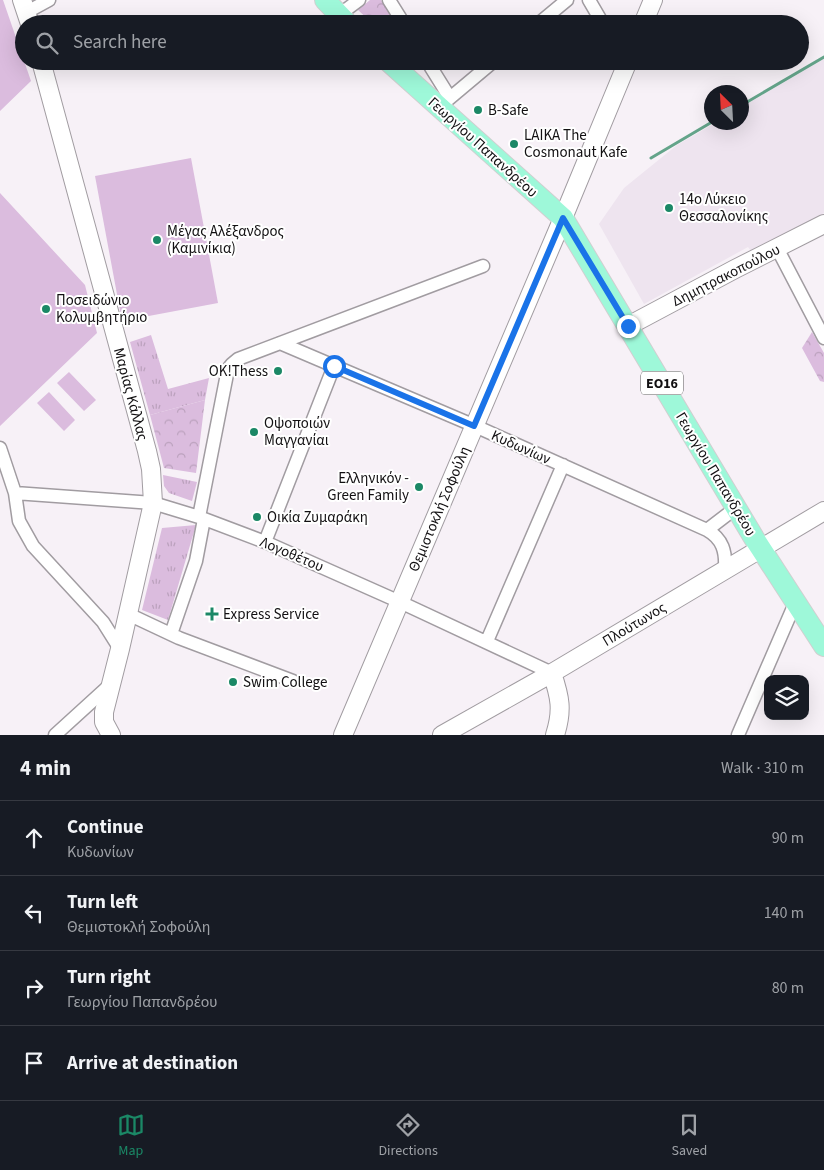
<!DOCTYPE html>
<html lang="en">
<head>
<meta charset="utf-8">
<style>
	:root { --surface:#171b24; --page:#242831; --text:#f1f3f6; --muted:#9ea1a6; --line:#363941; --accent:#1b8866 }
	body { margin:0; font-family:"Source Sans 3",sans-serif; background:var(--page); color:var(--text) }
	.controls { position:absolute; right:15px; bottom:15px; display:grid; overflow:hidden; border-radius:10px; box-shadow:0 5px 20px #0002 }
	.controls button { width:45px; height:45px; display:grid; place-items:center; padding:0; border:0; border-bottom:1px solid var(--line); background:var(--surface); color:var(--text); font:25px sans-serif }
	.compass { position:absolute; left:704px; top:85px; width:45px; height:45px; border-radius:50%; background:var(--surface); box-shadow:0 5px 20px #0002; rotate:336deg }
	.stop { position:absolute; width:15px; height:15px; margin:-11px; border:4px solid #1a73e8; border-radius:50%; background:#fff }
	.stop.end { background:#1a73e8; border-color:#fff; box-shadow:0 1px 5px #0008 }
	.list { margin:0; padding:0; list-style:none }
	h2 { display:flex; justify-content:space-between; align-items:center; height:65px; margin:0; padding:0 20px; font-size:21px }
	h2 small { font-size:16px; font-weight:400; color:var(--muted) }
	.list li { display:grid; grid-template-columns:32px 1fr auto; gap:15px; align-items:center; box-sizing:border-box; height:75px; padding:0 20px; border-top:1px solid var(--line) }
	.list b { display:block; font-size:19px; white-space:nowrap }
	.list p { margin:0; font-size:16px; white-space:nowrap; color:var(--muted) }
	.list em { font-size:16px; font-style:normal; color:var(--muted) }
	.icon { flex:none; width:28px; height:28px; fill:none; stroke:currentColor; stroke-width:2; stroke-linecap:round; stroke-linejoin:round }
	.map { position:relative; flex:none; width:824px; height:735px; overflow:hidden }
	.search { position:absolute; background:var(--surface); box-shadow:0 5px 20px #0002; left:15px; right:15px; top:15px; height:55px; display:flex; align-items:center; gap:12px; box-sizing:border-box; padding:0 18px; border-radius:28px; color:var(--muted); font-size:19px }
	.sheet { height:365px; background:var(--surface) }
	nav { display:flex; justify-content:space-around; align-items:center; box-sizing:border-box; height:70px; border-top:1px solid var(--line); background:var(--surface); font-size:14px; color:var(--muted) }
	nav a { display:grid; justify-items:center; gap:2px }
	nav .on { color:var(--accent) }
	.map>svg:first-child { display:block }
	.built { fill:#eee4ef }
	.grass { fill:url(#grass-tufts) }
	.forest { fill:url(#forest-crowns) }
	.pitch { fill:#dbbcde }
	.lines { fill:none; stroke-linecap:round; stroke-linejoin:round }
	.stream { stroke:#64a48a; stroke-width:3 }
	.street-casing { stroke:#a19ca1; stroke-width:15 }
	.secondary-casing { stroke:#a19ca1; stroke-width:20 }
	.primary-casing { stroke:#d0cfd0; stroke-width:22 }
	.street { stroke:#fff; stroke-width:12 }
	.secondary { stroke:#fff; stroke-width:18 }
	.primary { stroke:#9ef8d9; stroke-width:20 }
	.route { stroke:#1a73e8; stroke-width:6 }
	.poi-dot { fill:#1b8866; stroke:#fff; stroke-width:2 }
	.labels { text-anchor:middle; stroke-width:4; stroke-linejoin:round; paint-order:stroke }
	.shield { fill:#fff; stroke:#595859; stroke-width:1 }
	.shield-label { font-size:14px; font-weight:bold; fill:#121012 }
	.poi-label { font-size:15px; fill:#121012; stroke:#fff; text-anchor:start }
	.street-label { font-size:15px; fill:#121012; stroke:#fff }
</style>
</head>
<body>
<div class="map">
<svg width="824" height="735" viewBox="0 0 824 735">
	<defs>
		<pattern id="grass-tufts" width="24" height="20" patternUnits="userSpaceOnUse" patternTransform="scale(1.25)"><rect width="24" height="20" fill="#dbbcde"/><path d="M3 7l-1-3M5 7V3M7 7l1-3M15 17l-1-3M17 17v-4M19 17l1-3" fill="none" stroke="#bba1bd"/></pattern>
		<pattern id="forest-crowns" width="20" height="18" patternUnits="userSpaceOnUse" patternTransform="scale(1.25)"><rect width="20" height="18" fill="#dbbcde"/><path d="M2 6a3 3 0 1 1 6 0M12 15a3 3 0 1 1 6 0" fill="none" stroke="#bba1bd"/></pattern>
	</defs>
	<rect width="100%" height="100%" fill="#f7f1f7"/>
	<path class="built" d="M824,59V213L751,251L748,247L644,304L599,224L624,188L677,145L715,123L742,122V107Z"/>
	<path class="grass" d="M151,335L168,389L209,378L205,400L150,415L130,342Z
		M163,475L197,482L192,501L169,493L164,486Z
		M196,525L168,620L142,610L162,528Z"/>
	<path class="forest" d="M370,0H381L396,24H373L358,10Z
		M812,332L824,353V382L820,381L802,348Z
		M205,400L196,473L164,468L150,415Z"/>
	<path class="pitch" d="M0,0H3L31,81L0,111Z
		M191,158L218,303L122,321L95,176Z
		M0,193L85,285L97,333L0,426Z
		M69,372L96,400L84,411L57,383Z
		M49,392L75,420L64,431L37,403Z"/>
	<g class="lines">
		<path class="stream" d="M742,105L824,57
			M651,158L712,122"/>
		<g class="street-casing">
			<path id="street" d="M389,0L404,24
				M589,0L603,24
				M27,12L49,0
				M339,15L359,0
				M538,24L567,0
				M427,61L450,98
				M438,108L494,61
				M777,248L824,338
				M280,343L475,426L707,530C723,539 726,552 725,569
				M0,448L15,493L19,521L33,546L103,622L120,649
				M15,493L153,503L199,517L265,542L400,602L552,673
				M199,517L228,369L232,364L238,359L483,266
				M707,530L737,507
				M265,542L334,366
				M128,614L179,638L293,681
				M171,634L196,561L204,519
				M487,641L563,465
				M55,735L111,684
				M738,735L796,601"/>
		</g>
		<g class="secondary-casing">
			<path id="secondary" d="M22,0L30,24
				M643,24L653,0
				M41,61L147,451L151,469L153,503L120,649L104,712V722L111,735
				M628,326L735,269L824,224
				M552,673C560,697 563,710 555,735
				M343,735L563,218L628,61
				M442,735L552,673L824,511"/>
		</g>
		<g class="primary-casing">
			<path id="primary" d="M325,0L348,24
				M388,61L563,218L754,538L824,646"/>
		</g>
		<use href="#street" class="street"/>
		<use href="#secondary" class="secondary"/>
		<use href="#primary" class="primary"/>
	</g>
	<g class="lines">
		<path class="route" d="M334,366L474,426L563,218L628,326"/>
	</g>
	<g class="poi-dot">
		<circle cx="478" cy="110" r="5"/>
		<circle cx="514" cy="144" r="5"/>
		<circle cx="669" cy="208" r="5"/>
		<circle cx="157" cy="240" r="5"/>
		<circle cx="46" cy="309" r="5"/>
		<circle cx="278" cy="371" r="5"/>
		<circle cx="254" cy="432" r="5"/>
		<circle cx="419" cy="487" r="5"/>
		<circle cx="257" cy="517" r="5"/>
		<path d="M209.5 606.5h5v5h5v5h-5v5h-5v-5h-5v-5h5z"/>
		<circle cx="233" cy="682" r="5"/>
	</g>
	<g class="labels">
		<rect class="shield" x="641" y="371.5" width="42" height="23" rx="4"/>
		<g class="shield-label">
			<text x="662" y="388">ΕΟ16</text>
		</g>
		<g class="poi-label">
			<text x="488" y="115">B-Safe</text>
			<text x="524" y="140">LAIKA The<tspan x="524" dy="17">Cosmonaut Kafe</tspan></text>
			<text x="679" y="204">14ο Λύκειο<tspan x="679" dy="17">Θεσσαλονίκης</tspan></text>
			<text x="167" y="236">Μέγας Αλέξανδρος<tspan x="167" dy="17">(Καμινίκια)</tspan></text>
			<text x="56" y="305">Ποσειδώνιο<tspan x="56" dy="17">Κολυμβητήριο</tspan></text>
			<text x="268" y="376" text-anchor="end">OK!Thess</text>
			<text x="264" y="428">Οψοποιών<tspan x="264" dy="17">Μαγγανίαι</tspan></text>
			<text x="409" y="483" text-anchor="end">Ελληνικόν -<tspan x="409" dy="17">Green Family</tspan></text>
			<text x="267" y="522">Οικία Ζυμαράκη</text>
			<text x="223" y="619">Express Service</text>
			<text x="243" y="687">Swim College</text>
		</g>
		<g class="street-label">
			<text transform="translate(483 147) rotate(42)" y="5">Γεωργίου Παπανδρέου</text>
			<text transform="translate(726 275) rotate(-27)" y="5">Δημητρακοπούλου</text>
			<text transform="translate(131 394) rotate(75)" y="5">Μαρίας Κάλλας</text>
			<text transform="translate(521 447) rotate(24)" y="5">Κυδωνίων</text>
			<text transform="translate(716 474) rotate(59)" y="5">Γεωργίου Παπανδρέου</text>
			<text transform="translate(439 509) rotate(-67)" y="5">Θεμιστοκλή Σοφούλη</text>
			<text transform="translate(292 554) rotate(23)" y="5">Λογοθέτου</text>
			<text transform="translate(634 624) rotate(-31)" y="5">Πλούτωνος</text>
		</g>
	</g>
</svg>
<div class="controls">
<button><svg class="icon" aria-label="layers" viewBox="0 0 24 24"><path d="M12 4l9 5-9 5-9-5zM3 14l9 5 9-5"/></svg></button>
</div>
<svg class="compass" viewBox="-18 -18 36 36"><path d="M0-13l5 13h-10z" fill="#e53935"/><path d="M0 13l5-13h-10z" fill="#9ea1a6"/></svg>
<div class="stop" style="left:334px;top:366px"></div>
<div class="stop end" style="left:628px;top:326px"></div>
<div class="search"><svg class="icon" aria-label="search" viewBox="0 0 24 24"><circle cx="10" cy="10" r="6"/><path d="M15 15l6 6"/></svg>Search here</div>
</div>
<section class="sheet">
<h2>4 min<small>Walk · 310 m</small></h2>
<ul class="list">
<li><svg class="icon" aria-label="ahead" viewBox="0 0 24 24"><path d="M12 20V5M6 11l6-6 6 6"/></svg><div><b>Continue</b><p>Κυδωνίων</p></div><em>90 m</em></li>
<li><svg class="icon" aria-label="left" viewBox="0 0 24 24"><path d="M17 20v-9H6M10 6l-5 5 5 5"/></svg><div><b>Turn left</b><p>Θεμιστοκλή Σοφούλη</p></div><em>140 m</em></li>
<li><svg class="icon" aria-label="right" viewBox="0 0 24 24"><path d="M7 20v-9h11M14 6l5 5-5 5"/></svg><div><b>Turn right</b><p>Γεωργίου Παπανδρέου</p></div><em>80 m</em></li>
<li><svg class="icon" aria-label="arrive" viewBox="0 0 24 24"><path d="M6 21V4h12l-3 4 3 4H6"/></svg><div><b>Arrive at destination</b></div></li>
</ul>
</section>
<nav>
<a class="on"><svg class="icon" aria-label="map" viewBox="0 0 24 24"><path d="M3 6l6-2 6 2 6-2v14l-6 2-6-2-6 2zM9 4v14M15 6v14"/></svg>Map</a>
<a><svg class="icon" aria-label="directions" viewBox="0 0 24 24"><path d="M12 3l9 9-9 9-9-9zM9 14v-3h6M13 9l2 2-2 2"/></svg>Directions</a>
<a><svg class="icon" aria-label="saved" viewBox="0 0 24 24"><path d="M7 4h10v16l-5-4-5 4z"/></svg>Saved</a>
</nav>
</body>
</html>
